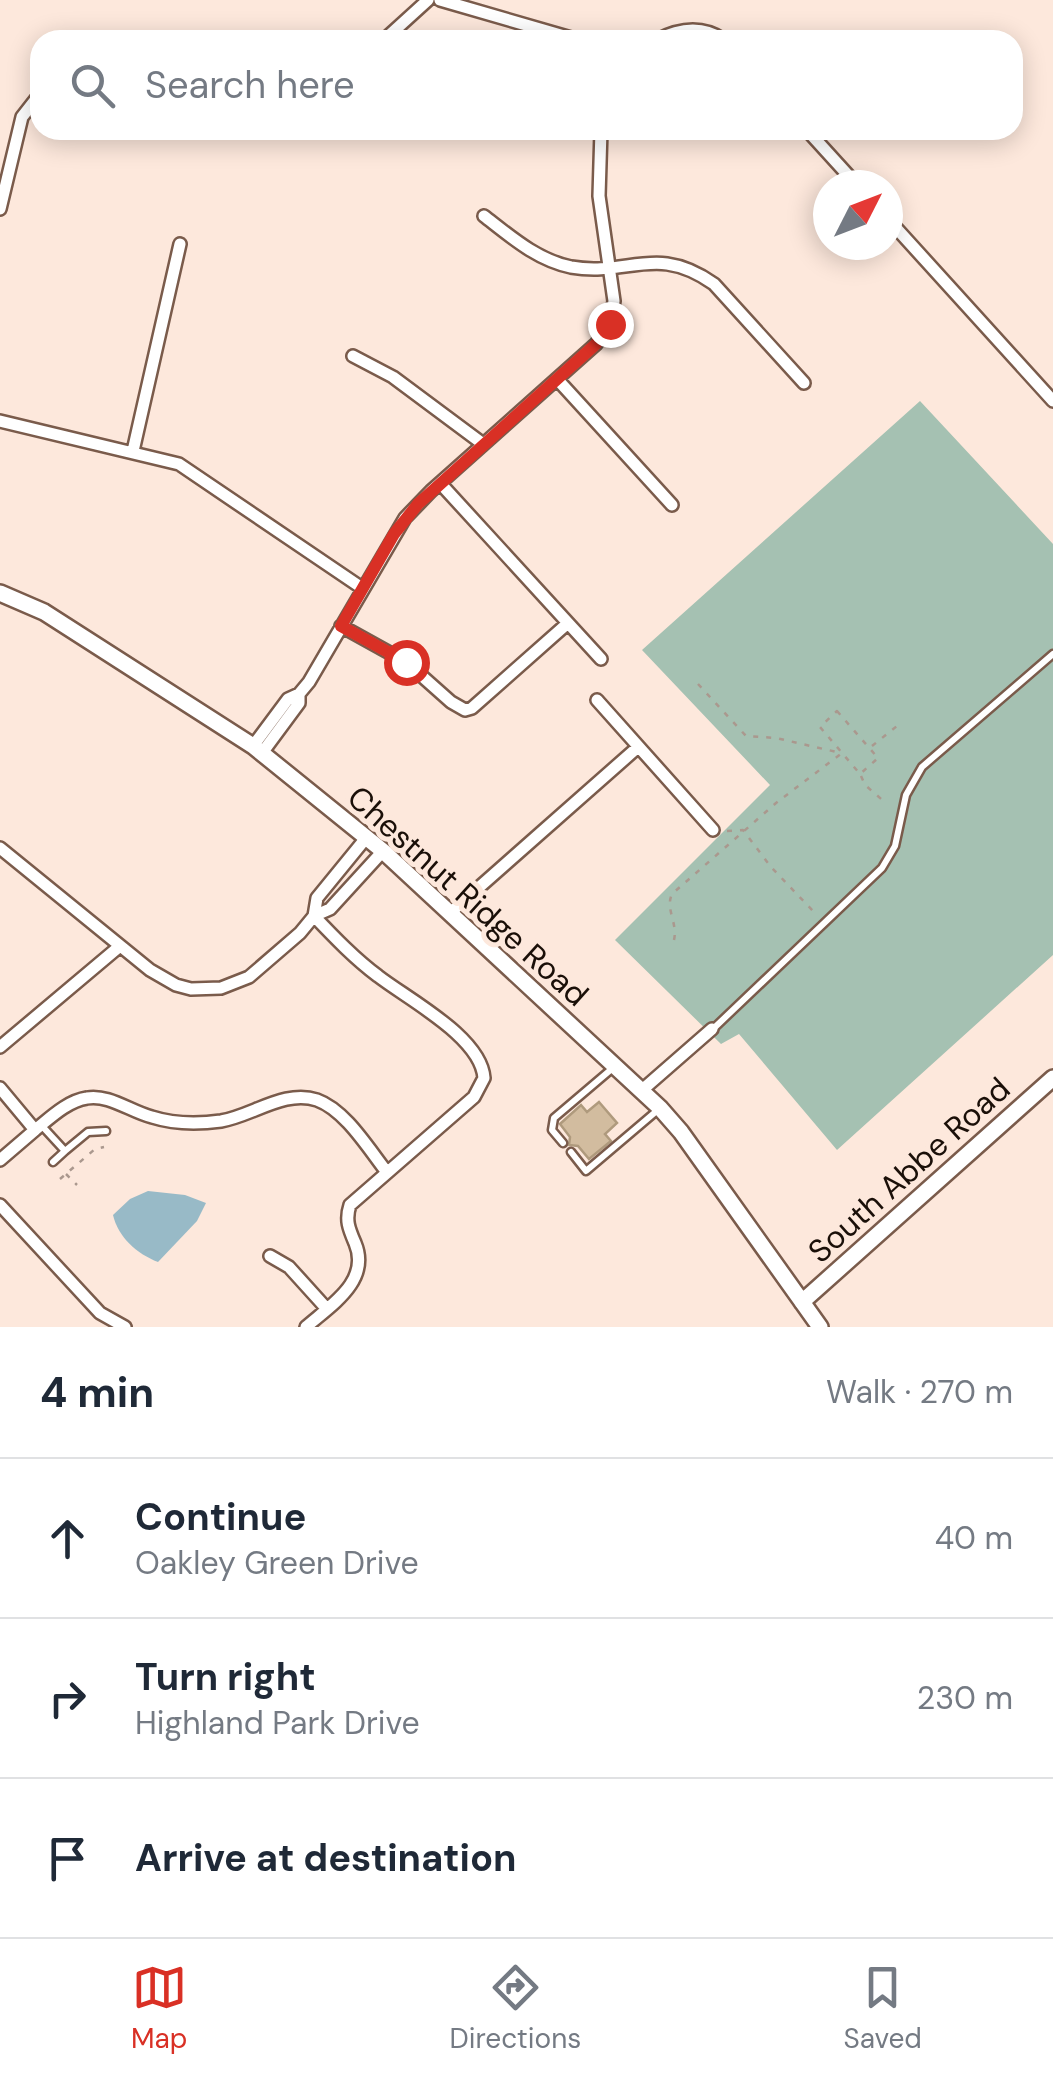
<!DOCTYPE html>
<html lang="en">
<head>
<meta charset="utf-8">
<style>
	:root { --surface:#fff; --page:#f6f6f7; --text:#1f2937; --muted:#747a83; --line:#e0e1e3; --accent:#d93025 }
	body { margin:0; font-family:"DM Sans",sans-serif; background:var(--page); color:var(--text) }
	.compass { position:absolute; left:813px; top:170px; width:90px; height:90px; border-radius:50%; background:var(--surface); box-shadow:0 5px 25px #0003; rotate:48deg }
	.stop { position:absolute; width:30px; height:30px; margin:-22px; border:8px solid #d93025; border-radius:50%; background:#fff }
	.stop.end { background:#d93025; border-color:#fff; box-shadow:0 2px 10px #0008 }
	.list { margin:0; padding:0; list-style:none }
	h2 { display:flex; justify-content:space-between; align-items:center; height:130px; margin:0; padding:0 40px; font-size:42px }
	h2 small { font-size:32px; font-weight:400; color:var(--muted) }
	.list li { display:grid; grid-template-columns:65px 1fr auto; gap:30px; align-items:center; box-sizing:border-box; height:160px; padding:0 40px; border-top:2px solid var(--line) }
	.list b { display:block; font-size:38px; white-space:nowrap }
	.list p { margin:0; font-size:32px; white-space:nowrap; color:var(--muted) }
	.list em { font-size:32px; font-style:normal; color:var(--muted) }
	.icon { flex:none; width:55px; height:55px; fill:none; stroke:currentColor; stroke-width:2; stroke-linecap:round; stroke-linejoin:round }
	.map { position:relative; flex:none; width:1053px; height:1327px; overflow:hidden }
	.search { position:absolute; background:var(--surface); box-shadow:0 5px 25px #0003; left:30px; right:30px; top:30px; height:110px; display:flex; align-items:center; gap:25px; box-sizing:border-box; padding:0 35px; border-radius:30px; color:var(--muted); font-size:38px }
	.sheet { height:610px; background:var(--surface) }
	nav { display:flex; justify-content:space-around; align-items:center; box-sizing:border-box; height:140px; border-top:2px solid var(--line); background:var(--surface); font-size:28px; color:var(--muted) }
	nav a { display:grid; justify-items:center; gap:5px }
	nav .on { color:var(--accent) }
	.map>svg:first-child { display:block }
	.green { fill:#a5c1b2 }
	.water { fill:#98bac7 }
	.building { fill:#d2bc9f; stroke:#af9a7d; stroke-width:2.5 }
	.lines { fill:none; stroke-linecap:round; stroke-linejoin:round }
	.service-casing { stroke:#7a5b4b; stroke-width:11 }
	.minor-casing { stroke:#7a5b4b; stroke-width:16 }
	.tertiary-casing { stroke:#7a5b4b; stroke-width:20 }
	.path { stroke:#aa988e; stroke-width:2.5; stroke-dasharray:5 8; stroke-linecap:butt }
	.service { stroke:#fff; stroke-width:6 }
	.minor { stroke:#fff; stroke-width:11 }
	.tertiary { stroke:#fff; stroke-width:15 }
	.route { stroke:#d93025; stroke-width:12 }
	.labels { text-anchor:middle; stroke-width:10; stroke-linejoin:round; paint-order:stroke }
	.street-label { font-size:32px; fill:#1a0f08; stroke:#fde8dc }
</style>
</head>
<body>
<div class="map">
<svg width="1053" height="1327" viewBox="0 0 1053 1327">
	<rect width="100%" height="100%" fill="#fde8dc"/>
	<path class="green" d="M920,401L1053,544V955L837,1150L739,1034L721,1044L615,940L770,785L642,650Z"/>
	<path class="water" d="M148,1191L185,1195L206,1203L197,1221L158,1262C137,1254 118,1237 113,1215L130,1199Z"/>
	<path class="building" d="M599,1102L617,1123L605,1134L611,1141L589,1159L578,1146L569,1145L570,1137L560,1124L581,1105L587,1112Z"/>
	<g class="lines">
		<g class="service-casing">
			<path id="service" d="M713,1029L882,868L895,846L906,795L922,767L1053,654
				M42,1126L65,1151L53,1162
				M563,1143L552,1130L554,1118L614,1067
				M65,1151L88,1132L106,1131
				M571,1152L586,1171L659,1109"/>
		</g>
		<g class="minor-casing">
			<path id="minor" d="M440,0L578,40
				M384,40L428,0
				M657,40C680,28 702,25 724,40
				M807,130L857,185
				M0,209L22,117L40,94
				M484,216C511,237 537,260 571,267C629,277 656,243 714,284L804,383
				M888,219L1053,401
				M353,356L393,377L483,444
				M557,379L672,505
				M0,421L179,464L362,588
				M133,451L180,244
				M440,483L601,659
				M341,626L406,662L451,702L465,710L472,708L568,623
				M597,700L713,830
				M253,746L288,699L299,694L309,682L405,518L431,491L596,344L610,325L614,301L599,196L601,130
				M262,753L299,703V694
				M0,848L150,970L176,985L191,989L221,988L249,977L300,933L314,916L330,909L383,851
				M450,913L638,747
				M314,916L317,898L366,838
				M0,1047L120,946
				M0,1088L35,1130L0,1160
				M641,1091L712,1029
				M35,1130C50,1118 67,1101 87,1098C109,1094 131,1112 152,1117C174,1124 199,1124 221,1121C252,1116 285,1089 317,1100C345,1110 368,1148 386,1171
				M0,1205L100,1313L125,1327
				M270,1256L289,1267L327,1309
				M306,1327C331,1305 371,1281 355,1243C349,1229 345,1220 350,1205L474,1097L484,1078C481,1037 409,1000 378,976C355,959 334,937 314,916"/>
		</g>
		<g class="tertiary-casing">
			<path id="tertiary" d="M0,593L44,612L253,746L383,851L660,1108L681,1132L820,1327
				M802,1302L1053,1078"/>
		</g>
		<path class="path" d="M698,684L746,736L776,738L841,753
			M837,711L878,758L860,774L820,727Z
			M872,746L902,722
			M861,776L865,785L887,804
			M727,831L743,830L771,867L813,911
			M674,940C678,923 665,909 672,894L776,803L842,753
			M66,1174L77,1185
			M60,1179L95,1149L104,1147"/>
		<use href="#service" class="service"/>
		<use href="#minor" class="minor"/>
		<use href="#tertiary" class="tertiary"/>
	</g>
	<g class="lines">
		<path class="route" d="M406,662L341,626L394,534L418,504L596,344L610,324"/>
	</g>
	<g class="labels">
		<g class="street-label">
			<text transform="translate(468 896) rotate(42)" y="11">Chestnut Ridge Road</text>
			<text transform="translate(909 1170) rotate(-42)" y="11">South Abbe Road</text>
		</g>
	</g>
</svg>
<svg class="compass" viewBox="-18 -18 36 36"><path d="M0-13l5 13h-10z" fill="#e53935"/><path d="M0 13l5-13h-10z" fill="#747a83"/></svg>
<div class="stop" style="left:406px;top:662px"></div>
<div class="stop end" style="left:610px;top:324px"></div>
<div class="search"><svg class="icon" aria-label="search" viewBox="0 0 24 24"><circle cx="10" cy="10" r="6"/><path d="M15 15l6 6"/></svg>Search here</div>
</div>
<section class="sheet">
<h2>4 min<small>Walk · 270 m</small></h2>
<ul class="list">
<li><svg class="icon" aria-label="ahead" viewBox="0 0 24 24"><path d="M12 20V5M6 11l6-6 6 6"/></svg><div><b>Continue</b><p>Oakley Green Drive</p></div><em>40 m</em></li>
<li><svg class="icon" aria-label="right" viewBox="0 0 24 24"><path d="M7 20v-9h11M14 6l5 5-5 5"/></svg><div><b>Turn right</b><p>Highland Park Drive</p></div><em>230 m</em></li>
<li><svg class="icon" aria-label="arrive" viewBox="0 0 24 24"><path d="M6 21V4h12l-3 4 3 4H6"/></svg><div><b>Arrive at destination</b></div></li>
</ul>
</section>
<nav>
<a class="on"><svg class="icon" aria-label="map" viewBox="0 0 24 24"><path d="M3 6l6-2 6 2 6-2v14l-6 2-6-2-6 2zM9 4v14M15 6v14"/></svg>Map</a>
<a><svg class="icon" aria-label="directions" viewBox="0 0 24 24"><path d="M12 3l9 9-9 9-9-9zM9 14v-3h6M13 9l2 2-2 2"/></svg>Directions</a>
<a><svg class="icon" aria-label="saved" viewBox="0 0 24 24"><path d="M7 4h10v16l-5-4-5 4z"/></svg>Saved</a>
</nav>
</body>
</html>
